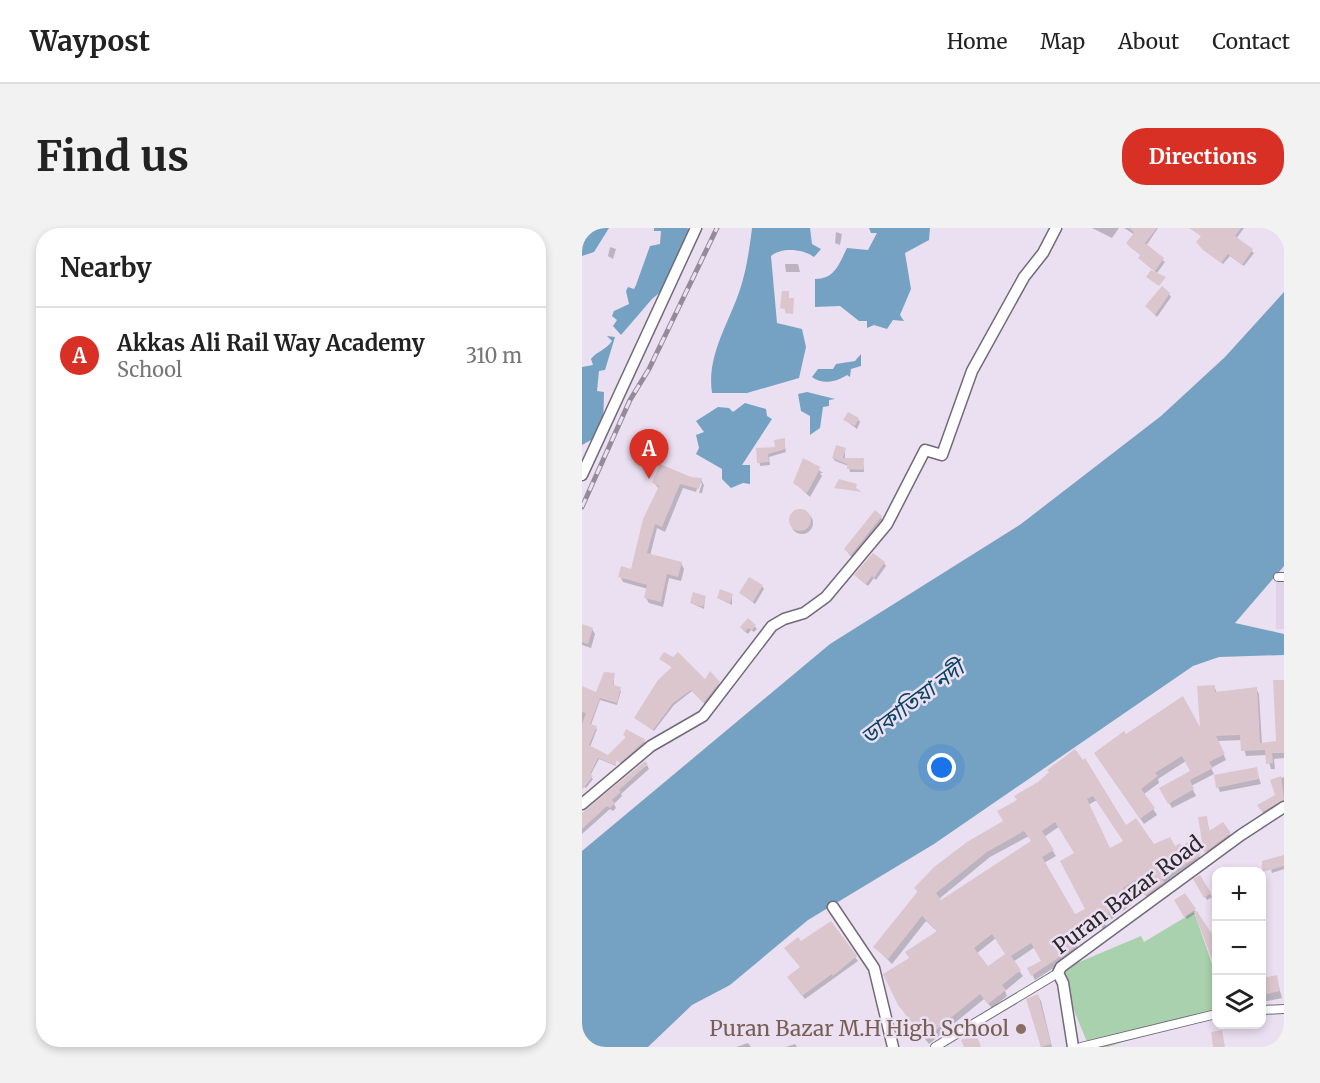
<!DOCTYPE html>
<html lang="en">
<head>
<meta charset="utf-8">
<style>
	:root { --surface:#fff; --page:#f2f2f2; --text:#222; --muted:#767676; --line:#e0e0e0; --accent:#d93025 }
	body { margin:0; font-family:Merriweather,"Noto Sans Bengali",serif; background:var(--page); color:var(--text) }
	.controls { position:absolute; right:18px; bottom:18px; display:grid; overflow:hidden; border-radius:12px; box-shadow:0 3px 9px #0003 }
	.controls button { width:54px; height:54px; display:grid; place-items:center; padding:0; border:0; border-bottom:2px solid var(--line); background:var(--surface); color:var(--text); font:30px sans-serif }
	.you { position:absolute; left:360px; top:540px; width:21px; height:21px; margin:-15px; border:4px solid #fff; border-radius:50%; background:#1a73e8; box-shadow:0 0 0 9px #1a73e833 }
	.badge { display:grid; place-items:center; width:39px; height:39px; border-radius:50%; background:var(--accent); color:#fff; font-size:20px; font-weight:700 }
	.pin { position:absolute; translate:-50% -50px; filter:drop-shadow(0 2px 3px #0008) }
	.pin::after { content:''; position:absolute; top:32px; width:21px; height:18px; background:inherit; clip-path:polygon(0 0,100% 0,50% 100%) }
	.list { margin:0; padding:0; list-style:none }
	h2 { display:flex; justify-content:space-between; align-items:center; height:78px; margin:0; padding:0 24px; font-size:26px }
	h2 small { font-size:20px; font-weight:400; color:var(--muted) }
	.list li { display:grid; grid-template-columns:39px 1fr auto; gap:18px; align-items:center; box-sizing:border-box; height:96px; padding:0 24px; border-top:2px solid var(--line) }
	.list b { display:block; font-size:22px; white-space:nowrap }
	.list p { margin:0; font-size:20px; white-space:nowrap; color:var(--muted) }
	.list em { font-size:20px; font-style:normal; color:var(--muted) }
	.icon { flex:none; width:33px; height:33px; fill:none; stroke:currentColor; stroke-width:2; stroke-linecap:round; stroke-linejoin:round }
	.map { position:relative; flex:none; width:702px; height:819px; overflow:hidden; border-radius:24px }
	header { display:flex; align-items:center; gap:36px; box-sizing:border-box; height:84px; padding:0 30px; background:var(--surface); border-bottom:2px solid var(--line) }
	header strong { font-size:28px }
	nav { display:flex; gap:33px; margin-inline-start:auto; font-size:21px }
	.intro { display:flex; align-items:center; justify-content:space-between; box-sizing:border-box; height:144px; padding:0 36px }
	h1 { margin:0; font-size:42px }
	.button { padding:15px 27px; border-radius:24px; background:var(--accent); color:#fff; font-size:21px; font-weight:700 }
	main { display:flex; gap:36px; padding:0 36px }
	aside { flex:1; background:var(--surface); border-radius:24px; box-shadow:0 3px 9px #0003 }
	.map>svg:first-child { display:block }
	.built { fill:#e1d2e9 }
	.green { fill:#aad1ae }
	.water { fill:#75a2c2 }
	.shadow { fill:#0003; fill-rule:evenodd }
	.building { fill:#dbc6ce; fill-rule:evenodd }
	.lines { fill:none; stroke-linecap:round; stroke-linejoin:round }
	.street-casing { stroke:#736a78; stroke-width:10 }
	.secondary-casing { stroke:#736a78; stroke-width:13 }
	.street { stroke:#fff; stroke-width:8 }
	.secondary { stroke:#fff; stroke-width:10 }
	.rail-casing { stroke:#938b97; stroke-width:5 }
	.rail { stroke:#ebe0f1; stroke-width:3; stroke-dasharray:9; stroke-linecap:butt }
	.education-dot { fill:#8d6e63; stroke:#ebe0f1; stroke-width:2 }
	.labels { text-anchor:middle; stroke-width:5; stroke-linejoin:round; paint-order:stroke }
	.street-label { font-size:21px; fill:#2a262c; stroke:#ebe0f1 }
	.education-label { font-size:21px; fill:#785e54; stroke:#ebe0f1; text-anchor:end }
	.water-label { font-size:22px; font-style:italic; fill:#094464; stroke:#ebe0f1 }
</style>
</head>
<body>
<header>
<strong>Waypost</strong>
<nav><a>Home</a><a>Map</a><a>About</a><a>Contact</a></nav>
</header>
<div class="intro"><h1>Find us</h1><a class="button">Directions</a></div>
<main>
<aside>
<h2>Nearby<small></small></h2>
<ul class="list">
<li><span class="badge">A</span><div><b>Akkas Ali Rail Way Academy</b><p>School</p></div><em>310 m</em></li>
</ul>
</aside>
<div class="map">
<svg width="702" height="819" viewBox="0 0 702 819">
	<rect width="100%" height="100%" fill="#ebe0f1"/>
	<path class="built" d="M694,354H702V401H694Z"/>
	<path class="green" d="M612,684L634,747V782L526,819H507L476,743L559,708L562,714Z"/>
	<path class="water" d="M0,0H27L12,24L0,28Z
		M72,0H105L114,5L95,50L70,71L39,107L31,98L35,92L30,88L32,83L47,76L44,63L46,59L52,61L54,57L68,18L78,16L79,3H72Z
		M170,0H228L230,16L239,21L232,29C221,21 200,19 189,28L195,95L220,101L224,119L217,150L165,165H130C124,125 150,91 160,55C165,38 168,17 170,0Z
		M287,0H348L347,12L323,25L329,61L318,87L322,93L311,92L305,101L292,97L285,100V93H277L258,78L233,79V51C253,51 257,36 265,20L286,22L295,5H289Z
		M702,64V338L653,395L702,406V427L637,429L611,438L352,616L226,692L148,757L110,777L66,819H0V623L248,416L439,296L579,188L643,129Z
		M25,108L33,109L23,142L17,143L15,163L22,164L21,204L16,218L9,212L0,217V139L11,137L9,131C15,123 24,122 30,113Z
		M279,126V138L269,141L268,149L265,147C254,154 241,157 230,149L236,141H251L254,136L273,133Z
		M225,164L253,171L247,172V178L241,179L238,200L228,207V188L219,183L216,166Z
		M163,175L184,181L185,188L190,191L160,237H168V256L161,255L149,260L140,251V241L114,226L117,220L114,207L122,204L114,193L136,179L147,180L151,184Z"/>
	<path class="shadow" d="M510,0H537L530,10Z
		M542,0H576L564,18L583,34L575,45L560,33V28L547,18L546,15L553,7Z
		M610,0H662L654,11L672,25L662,38L648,28L641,36L617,17L620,9Z
		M254,4L260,6L258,17L253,15Z
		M28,19L34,21L31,31L26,28Z
		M203,36H216L218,44H204Z
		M587,66L589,69L575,89L565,78Z
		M276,191L278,194L275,201L263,192Z
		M202,212L204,224L187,229L188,237L178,238L176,222L194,221Z
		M263,221V231L281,232L282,244H268L267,238L253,233L251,230Z
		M222,232L241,245H238L240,248L228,269L213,255Z
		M109,251L119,252L122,257L120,265H117L120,255H117L114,264L101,260L83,304L75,300L68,328L99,335L102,341L99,353L87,350L81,379L67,375L64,370L66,361L41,354L38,348L50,343L77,261L72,255Z
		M209 295a11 11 0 1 1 22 0a11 11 0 1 1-22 0Z
		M299,289L302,294L272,332L263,321Z
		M302,335L304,338L294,352L292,350L286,358L276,350Z
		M180,358L182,361L173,376L159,365Z
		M150,367V377L136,370Z
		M123,369L122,381L109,375Z
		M166,392L175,401L172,404L169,402L166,406L161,402Z
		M0,398L10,401L13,406L9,420L0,417Z
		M79,431L123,454L138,456L123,476L110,463L92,477L72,503L54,490L91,440Z
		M32,447V459L39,463L35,477L18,472L9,497L15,501L8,519L26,529L45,510L42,507L45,503L64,515L40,536L31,529L34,538L17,531L8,548L11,551L4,560L0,557V460L15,466Z
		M702,453V530L692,531L693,541H689L685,527L664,528L660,512L636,513L644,532L629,540L632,546L609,558L614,568L590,580L579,560L610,544L604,533L576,551L577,555L562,566L575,587L562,596L517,531L543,508L620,506L632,458L635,465L674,460L677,466L680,516L696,515Z
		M493,524L543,599L571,618L599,620L609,614L620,633L582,657L584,660L567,673L557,657L543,666L549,677L523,696L526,701L522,703L517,694L490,711L498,723L453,752L447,740L461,733L453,719L431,734L441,748L423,763L425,768L410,780L402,771L347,816L317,777L329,731L356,704L344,693L310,736L293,719L336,665L334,660L423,593L437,572ZM515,572L542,614L528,622L506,577ZM478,598L494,626L505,681L493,688L462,635L474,628L462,609ZM447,608L451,614L359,674L357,671L408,629ZM414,710L425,727L405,740L394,726Z
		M65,537L67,541L39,566L40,568L32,576L34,580L31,583L28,581L0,606V586Z
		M674,541L679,556L638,564L636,559Z
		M702,549V579L684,589L680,583L695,568L690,553Z
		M624,589L628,605L641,596L649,609L625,627L618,590Z
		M702,628V641L690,645L689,642Z
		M618,649L630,669L625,672L613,652Z
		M680,660L683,673L680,674Z
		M603,667L629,708L634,705V740L614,685L605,691L594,673Z
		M219,715L273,729L276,733L223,771L210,754L219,740Z
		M694,748L700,770L680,774V751Z
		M456,768L459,773L470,819H459L446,772Z
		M166,815L169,819H154Z
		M213,816L215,819H204Z"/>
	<path class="building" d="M548,0H575L563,15L582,30L573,43L556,30L558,27L544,15L552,5Z
		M607,0H659L653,8L671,21L660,37L646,26L639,35L621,22L614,14L619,8Z
		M569,42L584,49L577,58L564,49Z
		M580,58L588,65L573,87L563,78Z
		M200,63H207V70H212L211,86L203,85V81L198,80Z
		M266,184L277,190L273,198L261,192Z
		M203,210V221L186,226L187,234L175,235L174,220L193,219L192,212Z
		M254,217L264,220L261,230H282L281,242L265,241V236L250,230Z
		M221,230L240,240H236L238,241L225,265L211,255Z
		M78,236L109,249L120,250L117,261L98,256L80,299L73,296L65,325L100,334L96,349L85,346L79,374L62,370L65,357L36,349L39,338L49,341L61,291L77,258L70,255Z
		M257,251L275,256L274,260L280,264L252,260Z
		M207 292a11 11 0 1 1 22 0a11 11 0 1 1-22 0Z
		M293,282L300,288L269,327L262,321Z
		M291,325L303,334L292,350L290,348L284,356L272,347Z
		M167,349L181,357L171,374L157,365Z
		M138,361L151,366L148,375L135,370Z
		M111,364L124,368L121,379L108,375Z
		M166,390L174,397L170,402L166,400L163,404L158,399Z
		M0,396L11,400L6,416L0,414Z
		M82,424L91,429L96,424L123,451L128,443L138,454L121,475L109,462L91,475L71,502L52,490L76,452L90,439L77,431Z
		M22,444L33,445L31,457L39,459L35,475L18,470L8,496L15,498L7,517L26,527L44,509L41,507L44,501L64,512L38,535L33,530L35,533L33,537L16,530L8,546L11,548L0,562V496L4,485L0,484V458L14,464Z
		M691,452H702V525H690L691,535L684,536L683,522L659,523L658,507L634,508L643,526L627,534L631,540L608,552L612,561L586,576L577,560L608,543L600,528L573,545L576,548L559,561L573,580L558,591L512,525L542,503L544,506L601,468L618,499L615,458L633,457V464L675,459L678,515L694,513Z
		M493,521L501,532L503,530L544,597L554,590L572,616L588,609L593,618L598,615L599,618L610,612L619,627L580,651L582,654L563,668L553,652L541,660L548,671L521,690L524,695L517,698L512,690L488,705L496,717L449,748L445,740L459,733L449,715L429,728L439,742L420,757L424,762L406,776L398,766L343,811L316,777L301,746L327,730L323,724L355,703L340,688L306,731L291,719L336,663L332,660L352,639L385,614L421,593L415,583L435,572L432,568L456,554L467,544L465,542ZM511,568L541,613L528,620L505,571ZM473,594L492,625L478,633L503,681L493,686L460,629L472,622L460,603ZM442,603L449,613L359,672L354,665L405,624ZM410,706L423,726L406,738L392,720Z
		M63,533L66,536L37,562L39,564L30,572L33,575L28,580L25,578L0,601V585Z
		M675,539L677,551L634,560L632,547Z
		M699,548L702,572L680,584L675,577L693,567L688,552Z
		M625,588L627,603L641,594L649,605L622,625L616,589Z
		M702,627V638L680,644V633Z
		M618,647L629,665L622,670L611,651Z
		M603,665L614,681L602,689L592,672Z
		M615,683L630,706L634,703V742L612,684Z
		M249,693L275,728L251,748L250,746L220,768L205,749L218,739L202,720L216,709L219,713Z
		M695,747L698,763L680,767V750Z
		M456,766L469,816L459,819L444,771Z
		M640,802L643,819H631L629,804Z
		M394,805L399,819H382L379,812Z"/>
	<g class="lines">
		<g class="street-casing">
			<path id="street" d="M696,349H702
				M680,782L702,781
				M353,819L476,745
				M499,819L634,786"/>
		</g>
		<g class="secondary-casing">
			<path id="secondary" d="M0,247L114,0
				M0,576L69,518L121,488L190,398L202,391L222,385L244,369L305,296L343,222L360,227L390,143L442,49L461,25L474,0
				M251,679L292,740L311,819
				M491,819L481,755L476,745L479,739L659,607L702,579"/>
		</g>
		<use href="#street" class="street"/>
		<use href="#secondary" class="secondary"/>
		<g class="rail-casing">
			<path id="rail" d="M0,279L48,172L67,141L135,0"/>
		</g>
		<use href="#rail" class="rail"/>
	</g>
	<circle class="education-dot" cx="439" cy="801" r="6"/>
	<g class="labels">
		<g class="street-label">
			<text transform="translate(546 667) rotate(-37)" y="7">Puran Bazar Road</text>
		</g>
		<g class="education-label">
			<text x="427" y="808">Puran Bazar M.H High School</text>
		</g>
		<g class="water-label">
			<text transform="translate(330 474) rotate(-37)" y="8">ডাকাতিয়া নদী</text>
		</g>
	</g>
</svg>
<div class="controls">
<button>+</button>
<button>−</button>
<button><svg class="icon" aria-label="layers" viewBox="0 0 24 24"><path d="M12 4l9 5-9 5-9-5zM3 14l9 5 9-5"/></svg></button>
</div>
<div class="you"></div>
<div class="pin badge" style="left:67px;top:251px">A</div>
</div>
</main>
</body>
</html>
